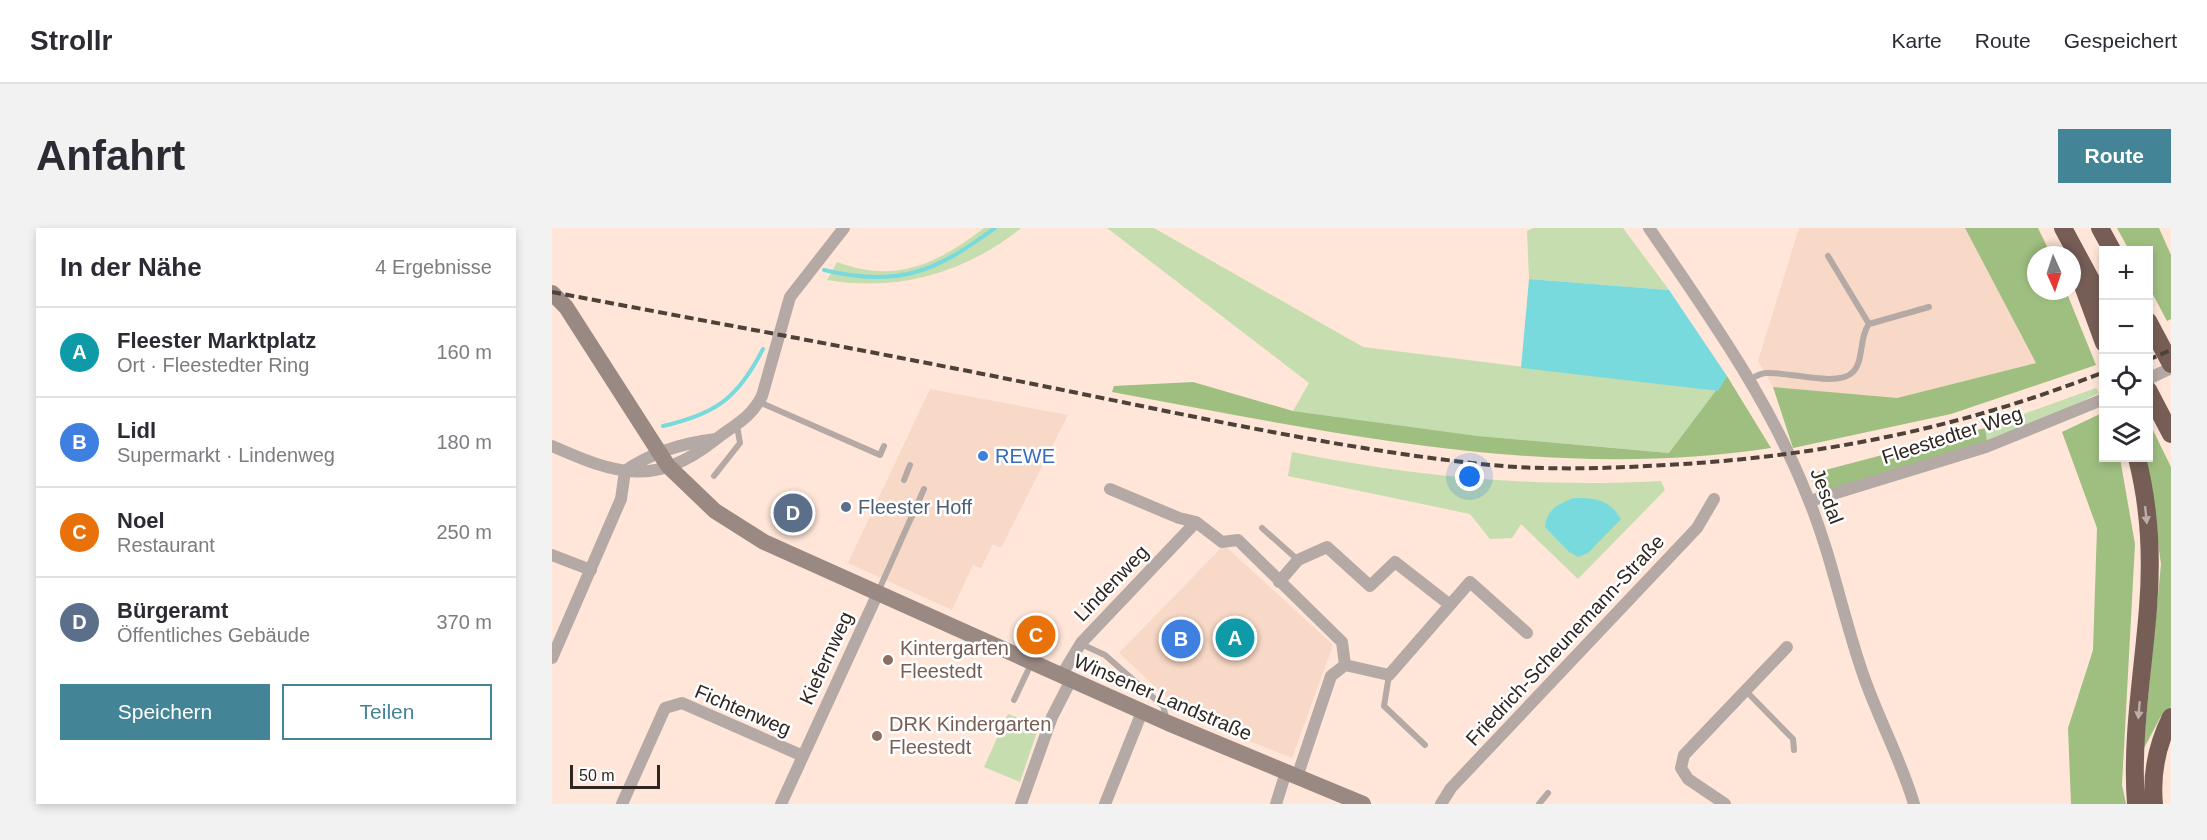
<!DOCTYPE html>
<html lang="de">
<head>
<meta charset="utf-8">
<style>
	:root { --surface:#fff; --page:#f2f2f3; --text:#2b2b33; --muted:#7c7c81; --line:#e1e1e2; --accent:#438497 }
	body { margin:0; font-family:Helvetica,sans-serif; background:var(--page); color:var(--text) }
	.controls { position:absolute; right:18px; top:18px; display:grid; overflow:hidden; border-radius:0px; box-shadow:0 3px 9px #0003 }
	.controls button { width:54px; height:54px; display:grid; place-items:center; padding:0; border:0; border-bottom:2px solid var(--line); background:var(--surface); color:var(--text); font:30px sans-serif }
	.compass { position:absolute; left:1475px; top:18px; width:54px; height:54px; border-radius:50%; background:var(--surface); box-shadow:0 3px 9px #0003; rotate:177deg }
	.scale { position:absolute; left:18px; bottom:15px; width:90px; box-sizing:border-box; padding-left:6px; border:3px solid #302621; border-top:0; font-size:16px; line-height:21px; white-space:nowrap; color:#302621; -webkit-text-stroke:4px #fff; paint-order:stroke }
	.you { position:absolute; left:918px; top:249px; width:21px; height:21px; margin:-15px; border:4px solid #fff; border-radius:50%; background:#1a73e8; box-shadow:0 0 0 9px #1a73e833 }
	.badge { display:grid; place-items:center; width:39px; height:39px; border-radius:50%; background:var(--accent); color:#fff; font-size:20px; font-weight:700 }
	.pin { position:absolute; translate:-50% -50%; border:3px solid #fff; box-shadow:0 2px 6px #0006 }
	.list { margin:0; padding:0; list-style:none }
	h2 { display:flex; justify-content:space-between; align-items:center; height:78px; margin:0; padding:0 24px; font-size:26px }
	h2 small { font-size:20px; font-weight:400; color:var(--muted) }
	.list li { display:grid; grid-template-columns:39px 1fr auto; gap:18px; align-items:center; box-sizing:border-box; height:90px; padding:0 24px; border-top:2px solid var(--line) }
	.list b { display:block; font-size:22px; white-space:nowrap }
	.list p { margin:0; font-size:20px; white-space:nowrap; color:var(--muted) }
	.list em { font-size:20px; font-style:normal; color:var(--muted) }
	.actions { display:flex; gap:12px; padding:18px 24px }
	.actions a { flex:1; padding:14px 0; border:2px solid var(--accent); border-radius:0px; text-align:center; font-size:21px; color:var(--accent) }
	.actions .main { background:var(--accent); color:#fff }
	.icon { flex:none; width:33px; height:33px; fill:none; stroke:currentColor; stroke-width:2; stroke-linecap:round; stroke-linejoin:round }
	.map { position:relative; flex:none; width:1619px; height:576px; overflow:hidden; border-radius:0px }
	header { display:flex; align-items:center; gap:36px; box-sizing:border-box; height:84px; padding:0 30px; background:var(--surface); border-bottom:2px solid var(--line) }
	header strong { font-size:28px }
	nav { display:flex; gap:33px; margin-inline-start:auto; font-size:21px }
	.intro { display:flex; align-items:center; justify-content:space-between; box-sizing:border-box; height:144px; padding:0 36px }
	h1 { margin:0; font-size:42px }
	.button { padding:15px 27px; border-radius:0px; background:var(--accent); color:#fff; font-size:21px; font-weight:700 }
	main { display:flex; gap:36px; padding:0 36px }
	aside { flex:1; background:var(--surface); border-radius:0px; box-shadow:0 3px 9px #0003 }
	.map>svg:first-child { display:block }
	.built { fill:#f8d8c6 }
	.green { fill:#c5ddaf }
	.forest { fill:#9fbf81 }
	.water { fill:#79dadd }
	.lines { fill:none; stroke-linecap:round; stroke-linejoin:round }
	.stream { stroke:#79dadd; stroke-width:4 }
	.lane { stroke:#b5a9a5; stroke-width:6 }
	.street { stroke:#b5a9a5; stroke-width:12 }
	.secondary { stroke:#9a8983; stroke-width:16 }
	.highway { stroke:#765e56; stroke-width:18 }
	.rail { stroke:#4d413a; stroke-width:4; stroke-dasharray:9 4.5; stroke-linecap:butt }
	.oneway { fill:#baaeaa }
	.shop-dot { fill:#3f7fe0; stroke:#fff; stroke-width:2 }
	.service-dot { fill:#5c6f8a; stroke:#fff; stroke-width:2 }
	.education-dot { fill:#8d6e63; stroke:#fff; stroke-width:2 }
	.labels { text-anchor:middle; stroke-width:5; stroke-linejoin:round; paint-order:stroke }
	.street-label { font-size:20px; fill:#302621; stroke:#fff }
	.shop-label { font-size:20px; fill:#366cbe; stroke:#fff; text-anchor:start }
	.service-label { font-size:20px; fill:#4e5e75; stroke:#fff; text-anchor:start }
	.education-label { font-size:20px; fill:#785e54; stroke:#fff; text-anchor:start }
</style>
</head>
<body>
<header>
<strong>Strollr</strong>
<nav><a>Karte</a><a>Route</a><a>Gespeichert</a></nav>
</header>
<div class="intro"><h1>Anfahrt</h1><a class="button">Route</a></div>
<main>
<aside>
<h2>In der Nähe<small>4 Ergebnisse</small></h2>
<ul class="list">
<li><span class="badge" style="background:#0f9aa8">A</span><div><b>Fleester Marktplatz</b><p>Ort · Fleestedter Ring</p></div><em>160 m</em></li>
<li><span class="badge" style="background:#3f7fe0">B</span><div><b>Lidl</b><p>Supermarkt · Lindenweg</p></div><em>180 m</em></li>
<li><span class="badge" style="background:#e8710a">C</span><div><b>Noel</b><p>Restaurant</p></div><em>250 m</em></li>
<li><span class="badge" style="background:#5c6f8a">D</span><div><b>Bürgeramt</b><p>Öffentliches Gebäude</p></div><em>370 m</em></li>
</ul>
<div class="actions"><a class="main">Speichern</a><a>Teilen</a></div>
</aside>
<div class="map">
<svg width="1619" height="576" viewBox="0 0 1619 576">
	<rect width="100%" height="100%" fill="#ffe6d8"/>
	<path class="built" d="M1247,0H1413L1484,135L1342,171L1221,159L1206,133Z
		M378,161L516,187L449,320L441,316L429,340L421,337L400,382L296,335Z
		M672,317L781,417L740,530L636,489L567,425Z"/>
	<path class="green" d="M432,0H469C413,45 347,64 275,52L285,34C344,56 385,36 432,0Z
		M555,0H602L811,119L1166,163L1118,225L926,208L741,183L757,155Z
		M981,0H1071L1117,62L977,51L975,3Z
		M1544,160L1547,165L1491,193L1435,213L1433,200Z
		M740,224C864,249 983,260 1109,253L1113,262L1026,351L969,296L960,310L938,311L918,286L736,248Z
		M456,486L487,498L468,554L432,539Z"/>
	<path class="forest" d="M1413,0H1486L1499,27H1484V63H1514L1544,137L1399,186L1241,220L1221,159L1345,170L1484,135Z
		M1565,0H1607L1619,27V91L1615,93L1597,59L1596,22H1577Z
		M1175,148L1219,220C999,254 776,204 560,164L562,158L641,154L741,183L926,208L1117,225Z
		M1550,185L1552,230H1568L1583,316L1570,557L1574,576H1519L1516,500L1541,422L1545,300L1510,204Z
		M1597,194L1619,239V479L1608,490L1591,522L1609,336L1594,230H1596Z
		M1433,200L1435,213L1265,266L1258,246Z"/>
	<path class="water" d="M977,51L1117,62L1175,148L1166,163L969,140Z
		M1022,270C1043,270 1057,271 1069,291L1036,325L1026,329L1016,323L993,299C995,281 1006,276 1022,270Z"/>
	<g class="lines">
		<path class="stream" d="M272,42C346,60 383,44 443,0
			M111,198C164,186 186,170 211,121"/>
		<path class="lane" d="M1276,28L1317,96
			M1197,152C1202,149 1209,145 1214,145C1235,143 1286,160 1301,144C1312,133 1307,109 1317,96L1377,79
			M207,174L328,227L332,218
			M162,248L188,215L185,198
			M352,252L358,237
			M710,300L746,332
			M326,364L372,261
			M529,416L553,427L611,478L615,492
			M518,432L586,460
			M837,447L832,478L873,517
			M1194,463L1241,511L1242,522
			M462,472L480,434
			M987,576L996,565"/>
		<path class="street" d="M1097,0C1156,86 1218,173 1256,270C1280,328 1291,390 1312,449C1327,492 1349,532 1362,576
			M1596,151L1619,140
			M0,218C65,247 103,259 163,212C182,197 199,190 210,168L238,69L292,0
			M73,243C100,224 131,215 164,211
			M558,261L627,290L644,294L670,314L686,312L790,414L793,437
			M1258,273L1434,219L1552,171
			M0,327L39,342
			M727,354L746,332L775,319L818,358L843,334L898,377
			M0,430L69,271L73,243
			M793,437L837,447L918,354L975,405
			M509,448L529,415L644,294
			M745,549L779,448L793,437
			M70,576L113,480L130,475L251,528
			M229,576L326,365
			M469,576L500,489L519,452
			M553,576L590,484
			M724,576L734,544
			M889,576L899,560L1145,300L1162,271
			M1173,576L1136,551L1129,540L1132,527L1235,419"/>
		<path class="secondary" d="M0,65L14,79L116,238L163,283L212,314L616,495L811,576"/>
		<path class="highway" d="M1511,0L1552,76
			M1548,0L1560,22
			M1520,28L1552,115
			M1596,93L1619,136
			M1596,162L1619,206
			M1584,576C1579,511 1591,445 1596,380C1600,331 1597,277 1585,230
			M1602,576C1599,545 1605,517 1619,489"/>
		<path class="rail" d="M0,64C164,95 328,125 491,158C636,187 781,220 929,236C984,242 1040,241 1095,238C1255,231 1402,203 1552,144
			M1596,132L1619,122"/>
	</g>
	<defs><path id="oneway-solid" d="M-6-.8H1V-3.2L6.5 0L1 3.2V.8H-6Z" transform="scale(1.5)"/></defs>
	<g class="oneway">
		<use href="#oneway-solid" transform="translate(1594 287) rotate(84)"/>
		<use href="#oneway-solid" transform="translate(1587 482) rotate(95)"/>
	</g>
	<circle class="shop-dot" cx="431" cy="228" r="6"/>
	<circle class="service-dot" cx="294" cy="279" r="6"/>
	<g class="education-dot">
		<circle cx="336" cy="432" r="6"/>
		<circle cx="325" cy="508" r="6"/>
	</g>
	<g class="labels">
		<g class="street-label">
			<text transform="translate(1400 207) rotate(-18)" y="7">Fleestedter Weg</text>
			<text transform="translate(1275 268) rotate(69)" y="7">Jesdal</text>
			<text transform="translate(559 355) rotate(-46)" y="7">Lindenweg</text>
			<text transform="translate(1013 412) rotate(-47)" y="7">Friedrich-Scheunemann-Straße</text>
			<text transform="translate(274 430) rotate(-65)" y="7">Kiefernweg</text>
			<text transform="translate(611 469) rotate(23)" y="7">Winsener Landstraße</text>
			<text transform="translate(191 482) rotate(23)" y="7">Fichtenweg</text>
		</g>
		<g class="shop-label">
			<text x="443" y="235">REWE</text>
		</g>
		<g class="service-label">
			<text x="306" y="286">Fleester Hoff</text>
		</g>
		<g class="education-label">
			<text x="348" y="427">Kintergarten<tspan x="348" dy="23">Fleestedt</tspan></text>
			<text x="337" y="503">DRK Kindergarten<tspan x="337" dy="23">Fleestedt</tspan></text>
		</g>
	</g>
</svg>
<div class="controls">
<button>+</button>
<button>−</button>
<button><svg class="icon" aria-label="locate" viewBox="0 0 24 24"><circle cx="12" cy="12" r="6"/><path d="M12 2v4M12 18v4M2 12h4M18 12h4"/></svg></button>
<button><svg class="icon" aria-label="layers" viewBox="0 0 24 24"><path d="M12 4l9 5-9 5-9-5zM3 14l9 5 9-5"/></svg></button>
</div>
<svg class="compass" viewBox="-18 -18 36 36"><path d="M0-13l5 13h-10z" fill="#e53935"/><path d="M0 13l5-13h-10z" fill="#7c7c81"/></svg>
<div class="scale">50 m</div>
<div class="you"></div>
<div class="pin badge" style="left:683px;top:410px;background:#0f9aa8">A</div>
<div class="pin badge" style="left:629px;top:411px;background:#3f7fe0">B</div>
<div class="pin badge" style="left:484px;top:407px;background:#e8710a">C</div>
<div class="pin badge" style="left:241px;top:285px;background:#5c6f8a">D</div>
</div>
</main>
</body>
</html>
